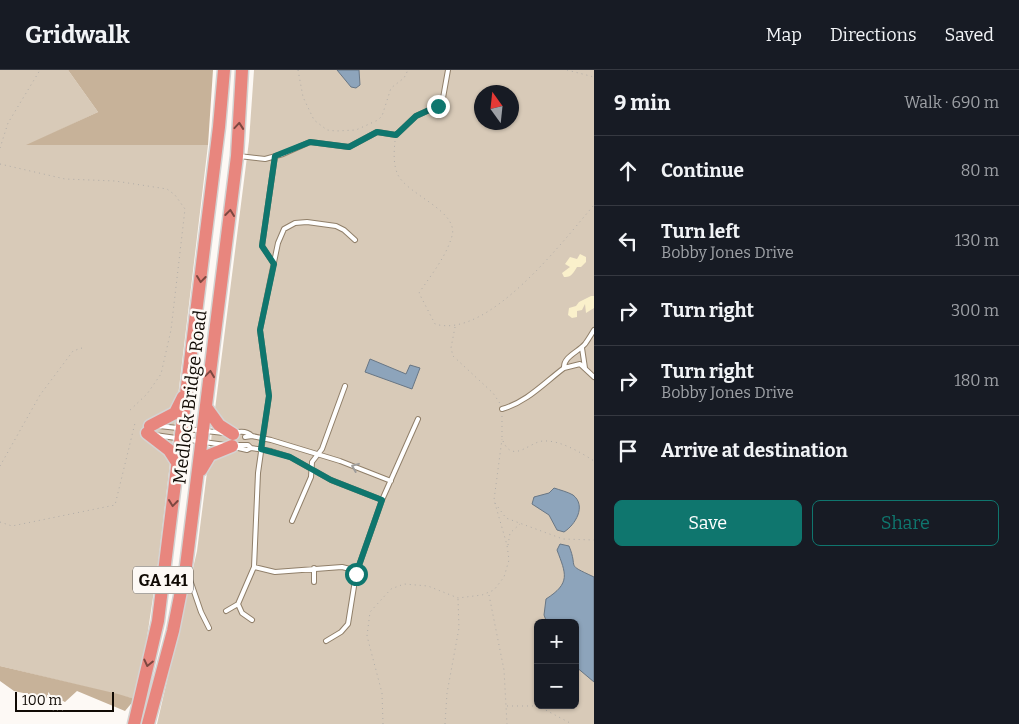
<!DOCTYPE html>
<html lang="en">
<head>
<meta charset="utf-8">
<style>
	:root { --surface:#171b24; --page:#20242c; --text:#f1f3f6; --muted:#9ea1a6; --line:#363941; --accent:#0f766e }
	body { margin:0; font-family:Bitter,serif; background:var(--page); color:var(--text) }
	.controls { position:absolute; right:15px; bottom:15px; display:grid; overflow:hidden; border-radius:8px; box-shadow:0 1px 4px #0004 }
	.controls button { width:45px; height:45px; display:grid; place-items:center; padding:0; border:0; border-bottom:1px solid var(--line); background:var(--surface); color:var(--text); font:25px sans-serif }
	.compass { position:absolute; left:474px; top:15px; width:45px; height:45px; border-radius:50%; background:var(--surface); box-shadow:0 1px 4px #0004; rotate:345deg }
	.scale { position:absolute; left:15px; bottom:12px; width:99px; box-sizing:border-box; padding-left:5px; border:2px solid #100a04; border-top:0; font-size:14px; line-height:18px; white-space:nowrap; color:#100a04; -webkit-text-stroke:4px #fdf9f5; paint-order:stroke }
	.stop { position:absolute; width:15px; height:15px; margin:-11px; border:4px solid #0f766e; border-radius:50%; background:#fff }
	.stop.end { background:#0f766e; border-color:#fff; box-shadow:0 1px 5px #0008 }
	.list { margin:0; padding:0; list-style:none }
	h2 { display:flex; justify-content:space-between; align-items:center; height:65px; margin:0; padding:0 20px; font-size:21px }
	h2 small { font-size:16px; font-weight:400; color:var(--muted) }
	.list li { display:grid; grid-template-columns:32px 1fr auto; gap:15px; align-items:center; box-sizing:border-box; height:70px; padding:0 20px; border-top:1px solid var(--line) }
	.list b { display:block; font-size:19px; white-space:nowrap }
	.list p { margin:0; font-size:16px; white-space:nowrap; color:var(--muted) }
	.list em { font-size:16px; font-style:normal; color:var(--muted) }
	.actions { display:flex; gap:10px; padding:15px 20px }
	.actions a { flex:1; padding:11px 0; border:1px solid var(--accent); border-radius:8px; text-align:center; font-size:18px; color:var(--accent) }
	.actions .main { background:var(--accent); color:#fff }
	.icon { flex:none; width:28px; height:28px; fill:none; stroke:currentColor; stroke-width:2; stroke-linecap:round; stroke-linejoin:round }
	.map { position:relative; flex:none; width:594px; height:654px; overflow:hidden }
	header { display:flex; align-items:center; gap:30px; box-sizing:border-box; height:70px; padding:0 25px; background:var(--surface); border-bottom:1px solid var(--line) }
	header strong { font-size:24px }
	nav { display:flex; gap:28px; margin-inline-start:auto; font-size:18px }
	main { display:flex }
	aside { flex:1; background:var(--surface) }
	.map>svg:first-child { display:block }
	.green { fill:#d8cab8; fill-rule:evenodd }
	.forest { fill:#c7b299 }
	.sand { fill:#faf0cb }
	.water { fill:#8da4bb; stroke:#687684 }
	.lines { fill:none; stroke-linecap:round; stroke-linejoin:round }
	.service-casing { stroke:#907f69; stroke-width:6 }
	.trunk-casing { stroke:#d4d3d2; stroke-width:15 }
	.path { stroke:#b1ada8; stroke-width:1; stroke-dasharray:1 4; stroke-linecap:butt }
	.service { stroke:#fff; stroke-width:4 }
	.trunk { stroke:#e8867e; stroke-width:12 }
	.oneway { stroke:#7c4841 }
	.oneway2 { stroke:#9f9d9b }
	.route { stroke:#0f766e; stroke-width:6 }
	.labels { text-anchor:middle; stroke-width:5; stroke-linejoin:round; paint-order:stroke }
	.shield { fill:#fdf9f5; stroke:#57524c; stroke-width:1 }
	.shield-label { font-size:16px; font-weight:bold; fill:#100a04 }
	.street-label { font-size:18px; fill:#100a04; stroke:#fdf9f5 }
</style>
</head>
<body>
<header>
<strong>Gridwalk</strong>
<nav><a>Map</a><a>Directions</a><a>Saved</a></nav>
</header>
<main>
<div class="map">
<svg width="594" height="654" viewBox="0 0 594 654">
	<rect width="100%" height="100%" fill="#fdf9f5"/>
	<path class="green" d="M0,0H68L98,42L28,75H208L158,494L143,594L135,629L0,596Z
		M254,0H594V654H157L197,481L249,71ZM482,22H512V52H482ZM538,553H575V635H538Z"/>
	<path class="forest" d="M68,0H213L208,75H26L98,42Z
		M0,596L118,624L135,629L125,641L77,621L65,632L14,621L0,611Z"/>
	<path class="sand" d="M580,184L586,187V192L581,197H577C574,202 571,208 564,207L562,203L570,197L565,194L570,187L577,189Z
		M591,226H594V238L586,243L585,234L582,240L577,241V247L572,248L568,245L569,238L576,236L579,232Z"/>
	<path class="water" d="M337,0H359L360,15L356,18L351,17Z
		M370,289L406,304L410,295L420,298L412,319L365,302Z
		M554,418C560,420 568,422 573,425C587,436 575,455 564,462L557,460L549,445L532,434L534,427L549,423Z
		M560,474L569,476C579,500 564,493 594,507V612L575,596V553H547L544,545L546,529C571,513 566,504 557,480Z"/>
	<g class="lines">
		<g class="service-casing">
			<path id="service" d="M239,86L265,89L283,84L310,72L349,77L377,62L396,65L416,46L438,36L443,28L448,0
				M274,194L262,176L275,86
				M594,260C591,265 588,270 585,274C578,282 563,287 564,298L580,294L594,307
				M582,278L585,298
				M502,339C527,332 544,313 564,298
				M159,356L224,363
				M234,363C241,361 247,361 252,366
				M155,365L225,375
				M245,367L252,366L271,370L340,391L391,411
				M234,375H248L251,378L271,381L290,387L331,410L382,430
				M234,377L247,380L251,378
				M292,451L311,407L312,392L322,379L345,316
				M254,497L275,502L342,497L350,499L356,504
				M314,498V512
				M188,504L201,542L209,558
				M238,534L242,543L252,550
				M226,541L238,534L254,497L258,403L269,326L260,260L278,173L284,159L295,153L307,152L336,156L344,160L355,170
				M326,571L341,562L348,554L356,504L382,430L418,349"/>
		</g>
		<g class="trunk-casing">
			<path id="trunk" d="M206,337L219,355L233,364
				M150,356L175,343L183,327
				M147,363L169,380L178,394
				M201,400L210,385L232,376
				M134,654L158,551L219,57L224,0
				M148,654L173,561L186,496L237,86L242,0"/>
		</g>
		<path class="path" d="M298,0L303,27L314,50L327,60L336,61L356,60L378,50L382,46L391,18L404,8L408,0
			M567,0L594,7
			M395,71C394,81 393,95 398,105C408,125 459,141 452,166C446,187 431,205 419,223L435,254C488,270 563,171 594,135
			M0,78L8,53L40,0
			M0,94L65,109L115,111L167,119L175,125L185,139L171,260L161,304L147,324L128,342
			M455,257L451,278L453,286L493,323L501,335
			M502,367V344
			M503,371C513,394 529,372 543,371C560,370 580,382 594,391
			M0,396L40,325L73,281L82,278
			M495,433L506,448L514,451L563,469L594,470
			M0,452L12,456L115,435L135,353
			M508,475L510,463L520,454
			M489,525L504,600L507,654
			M507,636H538L572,654
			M383,654L382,623L367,566L370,542L391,519L404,514L428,516L458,528L482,525L494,520L504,507L509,490L507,475L494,430L502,369
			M445,654L447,623L459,558L458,529"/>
		<use href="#service" class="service"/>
		<use href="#trunk" class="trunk"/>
	</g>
	<defs><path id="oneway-chevron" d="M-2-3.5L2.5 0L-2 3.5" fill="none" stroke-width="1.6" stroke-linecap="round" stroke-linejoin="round" transform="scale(1.25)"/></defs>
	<g class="oneway">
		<use href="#oneway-chevron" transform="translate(239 56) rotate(-85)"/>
		<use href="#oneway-chevron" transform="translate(230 143) rotate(-83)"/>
		<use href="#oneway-chevron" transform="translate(201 209) rotate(97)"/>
		<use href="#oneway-chevron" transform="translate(210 304) rotate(-82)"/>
		<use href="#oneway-chevron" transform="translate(173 433) rotate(97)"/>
		<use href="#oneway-chevron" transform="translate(148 593) rotate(103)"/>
	</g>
	<use class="oneway2" href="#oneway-chevron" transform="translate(355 397) rotate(-158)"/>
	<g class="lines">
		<path class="route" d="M356,504L382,430L331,410L290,387L261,379L269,326L260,260L274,194L262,176L275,86L310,72L349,77L377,62L396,65L416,46L438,36"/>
	</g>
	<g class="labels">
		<rect class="shield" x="133" y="496.5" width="60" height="27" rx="4"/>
		<g class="shield-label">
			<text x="163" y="516">GA 141</text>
		</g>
		<g class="street-label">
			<text transform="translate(190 327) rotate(-83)" y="6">Medlock Bridge Road</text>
		</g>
	</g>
</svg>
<div class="controls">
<button>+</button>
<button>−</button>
</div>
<svg class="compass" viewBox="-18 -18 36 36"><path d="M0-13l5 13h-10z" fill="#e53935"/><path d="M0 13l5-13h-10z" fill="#9ea1a6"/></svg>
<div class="scale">100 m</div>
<div class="stop" style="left:356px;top:504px"></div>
<div class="stop end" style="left:438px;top:36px"></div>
</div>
<aside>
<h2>9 min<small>Walk · 690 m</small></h2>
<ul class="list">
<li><svg class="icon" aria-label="ahead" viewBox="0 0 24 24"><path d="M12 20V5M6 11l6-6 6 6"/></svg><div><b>Continue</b></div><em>80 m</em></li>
<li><svg class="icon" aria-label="left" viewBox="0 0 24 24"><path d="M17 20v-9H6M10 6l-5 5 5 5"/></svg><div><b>Turn left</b><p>Bobby Jones Drive</p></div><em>130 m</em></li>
<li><svg class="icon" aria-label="right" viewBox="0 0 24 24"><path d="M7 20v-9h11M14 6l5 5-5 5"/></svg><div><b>Turn right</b></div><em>300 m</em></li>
<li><svg class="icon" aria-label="right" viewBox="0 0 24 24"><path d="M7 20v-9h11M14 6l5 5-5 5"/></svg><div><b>Turn right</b><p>Bobby Jones Drive</p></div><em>180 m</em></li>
<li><svg class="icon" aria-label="arrive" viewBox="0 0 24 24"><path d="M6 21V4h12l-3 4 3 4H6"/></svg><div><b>Arrive at destination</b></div></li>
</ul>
<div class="actions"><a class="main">Save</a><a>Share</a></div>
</aside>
</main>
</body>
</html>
